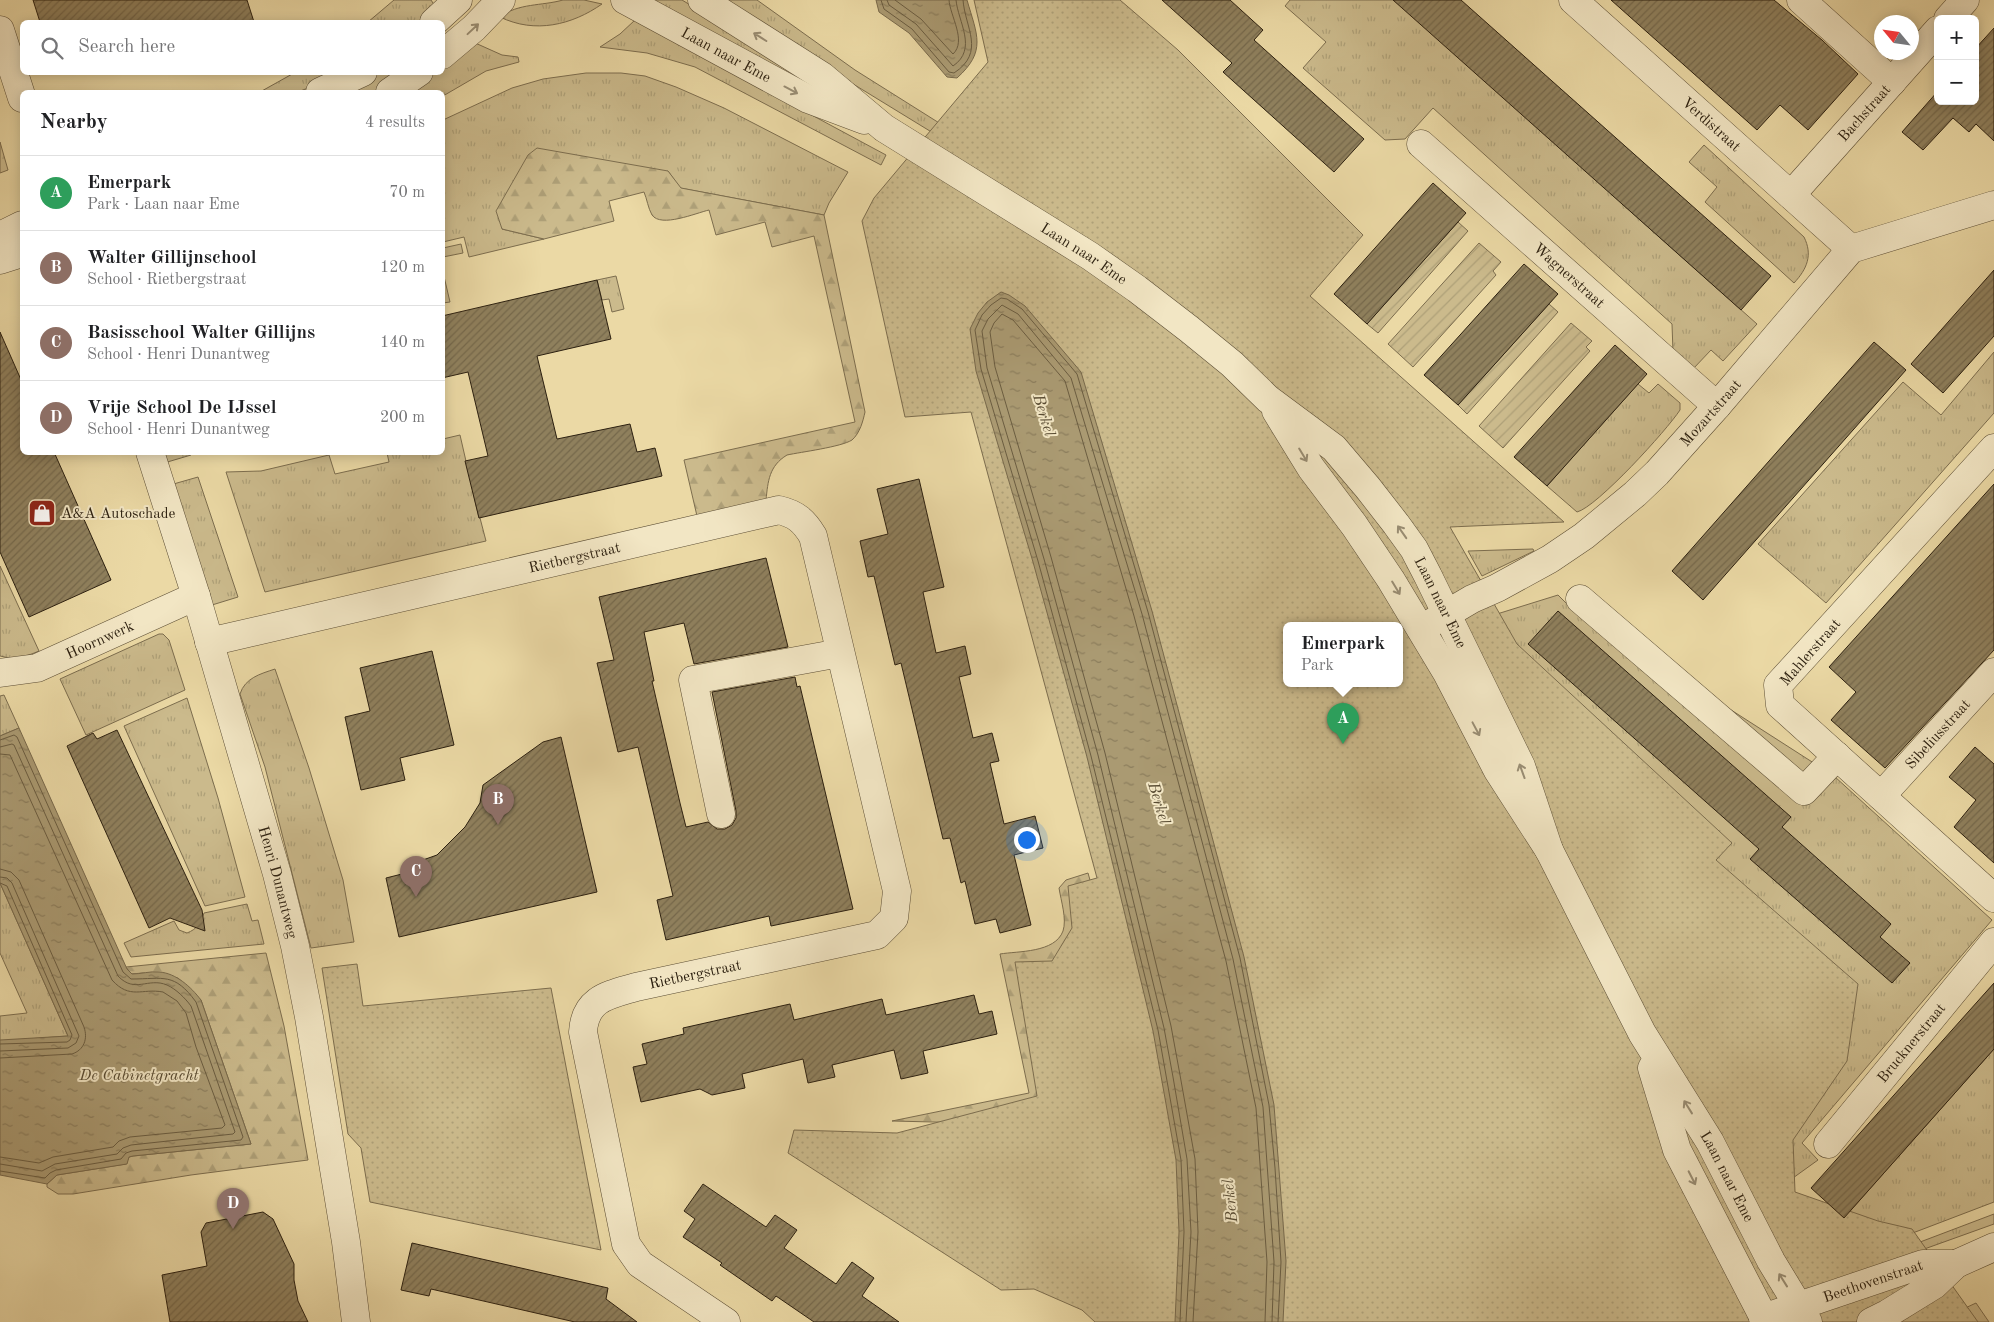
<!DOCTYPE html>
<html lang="en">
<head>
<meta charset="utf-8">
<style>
	:root { --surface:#fff; --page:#f6f6f6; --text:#202124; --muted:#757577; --line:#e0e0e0; --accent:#7c3aed }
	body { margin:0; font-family:"Old Standard TT",serif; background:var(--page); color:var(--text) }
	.controls { position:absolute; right:15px; top:15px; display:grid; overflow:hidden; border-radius:8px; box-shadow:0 2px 12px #0003 }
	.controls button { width:45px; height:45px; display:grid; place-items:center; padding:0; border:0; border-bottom:1px solid var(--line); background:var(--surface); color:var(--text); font:25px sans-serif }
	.compass { position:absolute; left:1874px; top:15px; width:45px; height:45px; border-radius:50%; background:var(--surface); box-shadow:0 2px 12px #0003; rotate:299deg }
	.you { position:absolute; left:1026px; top:839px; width:18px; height:18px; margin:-12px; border:4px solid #fff; border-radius:50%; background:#1a73e8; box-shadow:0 0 0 8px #1a73e833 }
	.badge { display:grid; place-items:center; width:32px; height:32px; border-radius:50%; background:var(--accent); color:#fff; font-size:16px; font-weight:700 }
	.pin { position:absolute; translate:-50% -41px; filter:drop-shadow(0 1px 2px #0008) }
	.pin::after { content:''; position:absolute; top:26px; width:18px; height:15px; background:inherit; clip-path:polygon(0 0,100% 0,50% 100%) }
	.popup { position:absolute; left:1283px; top:622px; width:120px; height:65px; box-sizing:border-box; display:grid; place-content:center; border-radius:8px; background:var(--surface); filter:drop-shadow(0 1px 4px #0005); font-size:16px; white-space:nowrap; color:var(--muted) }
	.popup b { font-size:19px; color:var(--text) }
	.popup::after { content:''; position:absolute; left:50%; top:100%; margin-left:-10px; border:10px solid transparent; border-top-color:var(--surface) }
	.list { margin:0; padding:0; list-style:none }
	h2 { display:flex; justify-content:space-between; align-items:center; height:65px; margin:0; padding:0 20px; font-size:21px }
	h2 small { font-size:16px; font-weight:400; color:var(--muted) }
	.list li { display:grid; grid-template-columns:32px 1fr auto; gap:15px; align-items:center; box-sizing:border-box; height:75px; padding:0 20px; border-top:1px solid var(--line) }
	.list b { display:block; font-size:19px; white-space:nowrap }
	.list p { margin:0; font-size:16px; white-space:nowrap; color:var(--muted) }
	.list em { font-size:16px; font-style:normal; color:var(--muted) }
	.icon { flex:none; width:28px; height:28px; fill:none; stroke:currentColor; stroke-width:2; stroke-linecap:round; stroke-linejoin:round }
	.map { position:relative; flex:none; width:1994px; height:1322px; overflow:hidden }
	.search { position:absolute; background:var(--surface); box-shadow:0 2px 12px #0003; left:20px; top:20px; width:425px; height:55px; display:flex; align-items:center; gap:12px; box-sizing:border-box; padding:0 18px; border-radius:8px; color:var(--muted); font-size:19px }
	.panel { position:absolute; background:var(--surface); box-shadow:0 2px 12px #0003; left:20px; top:90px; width:425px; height:365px; border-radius:8px }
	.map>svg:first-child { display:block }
	.grass { fill:url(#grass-tufts); stroke:#7c6d4e }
	.forest { fill:url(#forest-firs); stroke:#7c6d4e }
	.park { fill:url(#park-dots); stroke:#7c6d4e; fill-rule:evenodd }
	.garden { fill:url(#garden-furrows); stroke:#7c6d4e }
	.water { fill:url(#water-ripples); stroke:#78694b }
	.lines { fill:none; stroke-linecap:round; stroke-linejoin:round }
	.shore { stroke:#6b5d41; stroke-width:1 }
	.building { fill:url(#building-hatch); stroke:#2c2010 }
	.minor-casing { stroke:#5c4e35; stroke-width:29 }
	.tertiary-casing { stroke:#5c4e35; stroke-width:29 }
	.minor { stroke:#f2e6c4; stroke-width:28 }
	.tertiary { stroke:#f2e6c4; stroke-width:28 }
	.oneway { stroke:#998d73 }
	.labels { text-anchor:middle; stroke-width:4; stroke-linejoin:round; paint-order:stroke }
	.street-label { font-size:15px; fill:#2c2010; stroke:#f2e6c4 }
	.poi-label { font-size:15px; fill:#2c2010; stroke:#f2e6c4; text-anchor:start }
	.water-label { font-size:16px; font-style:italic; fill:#584b32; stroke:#f2e6c4 }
</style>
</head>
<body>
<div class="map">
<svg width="1994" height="1322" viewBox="0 0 1994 1322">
	<defs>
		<pattern id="grass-tufts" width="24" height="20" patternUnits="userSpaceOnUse" patternTransform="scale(1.25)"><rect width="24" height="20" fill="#cbba8c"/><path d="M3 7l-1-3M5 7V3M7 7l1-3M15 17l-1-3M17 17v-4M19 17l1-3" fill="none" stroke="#aea078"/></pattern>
		<pattern id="forest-firs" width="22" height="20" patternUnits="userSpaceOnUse" patternTransform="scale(1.25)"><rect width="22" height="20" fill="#cbba8c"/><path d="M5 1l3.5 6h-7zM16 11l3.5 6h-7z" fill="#aea078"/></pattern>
		<pattern id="park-dots" width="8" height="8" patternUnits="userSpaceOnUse" patternTransform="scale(1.25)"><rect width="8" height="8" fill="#cbba8c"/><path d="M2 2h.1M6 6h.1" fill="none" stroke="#aea078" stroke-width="1.8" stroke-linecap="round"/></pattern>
		<pattern id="garden-furrows" width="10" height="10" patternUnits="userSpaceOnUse" patternTransform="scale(1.25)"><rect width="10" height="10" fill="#cbba8c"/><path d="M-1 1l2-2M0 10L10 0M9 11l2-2" fill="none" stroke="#aea078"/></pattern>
		<pattern id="water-ripples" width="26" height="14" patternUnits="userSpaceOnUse" patternTransform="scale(1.25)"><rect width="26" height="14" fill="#aa9a72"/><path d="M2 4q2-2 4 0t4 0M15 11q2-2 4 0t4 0" fill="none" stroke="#8b7d5c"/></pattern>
		<pattern id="building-hatch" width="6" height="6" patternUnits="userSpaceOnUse" patternTransform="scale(1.25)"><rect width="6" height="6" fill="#8f805d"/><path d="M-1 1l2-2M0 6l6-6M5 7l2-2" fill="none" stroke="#75684b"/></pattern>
	</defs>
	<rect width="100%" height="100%" fill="#ebd9a5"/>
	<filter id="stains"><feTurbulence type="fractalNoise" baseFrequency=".004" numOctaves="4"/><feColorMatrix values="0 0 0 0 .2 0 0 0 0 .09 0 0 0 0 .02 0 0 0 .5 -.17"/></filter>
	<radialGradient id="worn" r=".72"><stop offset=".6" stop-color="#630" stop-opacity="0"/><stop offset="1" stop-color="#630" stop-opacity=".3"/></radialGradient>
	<path class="grass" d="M394,0H431L437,9L421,22H368Z
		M563,0H584L602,4C572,25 535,34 500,17C518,3 542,6 563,0Z
		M649,0H682L825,87L827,97Z
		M716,0H757L855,70L944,126L938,136Z
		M1290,0H1403L1629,210L1757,324L1723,361L1711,350L1693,369L1673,352L1672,324L1433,108L1405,139L1385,140L1303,68L1326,42L1285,6Z
		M635,20L886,155L881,165L695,67L647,53L600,47L620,34Z
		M473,42L502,55L518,57L519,62L486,71L443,96L442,92H405L435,73L442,72L443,66Z
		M294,73H345L298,92H260Z
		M379,73H407L374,92H338Z
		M586,73H621L645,76L676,87L724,108L848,172L829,203L824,215L680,188L668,171L502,229L544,239L469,257L464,237L443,242V120L512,88L543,79Z
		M1704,145L1804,237C1813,255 1807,269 1794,283L1705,202L1717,187L1689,162Z
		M461,244L463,253L443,257V248Z
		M442,268L450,302L443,303H442Z
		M616,276L624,309L612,312L609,299L602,300L597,280Z
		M1994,352V413L1826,603L1758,544L1903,382L1941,415Z
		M1638,384L1649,393L1658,384L1680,403V410C1667,430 1597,507 1577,512L1547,486Z
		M460,435L479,518H480L486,541L265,592L226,472L261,471L329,455L335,474L389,462L387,453L442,452L443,439Z
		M160,453H190L191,455L164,463Z
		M198,477L238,597L212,605L170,485Z
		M1533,549L1534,551L1482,576L1468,551Z
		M0,566L39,651C25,657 15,660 0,656Z
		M1558,595L1569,606L1834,776L1992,920L1802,1143L1818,1160L1779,1188L1497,614Z
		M159,634H163L169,640L185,690L86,735L60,679Z
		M275,669L309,768L343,880L354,942L311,948L265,767L240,694C245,678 260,674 275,669Z
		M4,695L19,728L0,736V696Z
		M187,698L218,798L245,897L205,906L124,726Z
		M0,883L68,1036L0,1041V1016L27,1013L0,953Z
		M247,904L252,921L258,920L264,944L131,957L124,943L174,921L179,930L187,933C197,929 200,924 204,913Z
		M1994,1049V1202L1897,1239L1844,1218Z
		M1994,1214V1224L1916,1252L1899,1250Z
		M1976,1303L1989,1322H1935Z"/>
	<path class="forest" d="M0,142L8,170L0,173Z
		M537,148L668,171L681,188L824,215L865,412C863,421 860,433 852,440C841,447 801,452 787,455C769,466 768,481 766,500L697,516L684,460L855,422L814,236L772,247L765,222L716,235L709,210C696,213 661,228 652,215C648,208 647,199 644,192L609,201L614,221L544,239L502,229L496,211L528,155Z
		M1088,873L1111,954L1059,1125L892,1121L1029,1093L1000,954C1018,951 1055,953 1063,931C1067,919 1061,901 1059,888L1066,880Z
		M266,953L284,1026L308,1160L191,1175L73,1194H58L47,1187V1184L57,1175L126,1164L129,1157L133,1156L251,1144L201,1000L178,978L143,973L131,974L126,967Z"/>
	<path class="park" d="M974,0H1120L1178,50L1363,235L1310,296L1564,522L1450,527L1517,644L1732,843L1716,860L1858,984L1847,1061L1793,1140L1795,1192L1878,1221L1912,1229L1978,1322H1095L1082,1310L1034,1289L1001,1290L788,1153L794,1130L897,1133L1037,1096L1015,962L1052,961L1072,928L1068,886L1097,878L971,412L905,417L862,221L874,198L988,62ZM1287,625H1399V683H1287Z
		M357,964L363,1006L551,988L601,1250L370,1202L361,1148L348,1134L322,968Z"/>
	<path class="garden" d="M1458,222L1468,231L1378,333L1367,324Z
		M1479,243L1501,262L1493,271L1496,275L1413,367L1388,344Z
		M1549,304L1558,312L1467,414L1458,405Z
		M1571,323L1592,341L1586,347L1590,351L1503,448L1479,426Z"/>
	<path class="water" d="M876,0H967C977,35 987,51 957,78L947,77L909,33L879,12Z
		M1001,292L1009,295L1025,306L1081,372L1152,611L1244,957L1274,1105L1286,1261L1283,1322H1175L1179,1232L1176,1160L1153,1031L1087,757L1033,562L976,371L970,329L978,313L987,302Z
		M19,728L127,969L132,974C141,974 150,971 159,972C176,973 191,987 201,1000L251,1144L133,1156L129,1157L127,1164L57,1175L47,1184L0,1175V1040L68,1036L0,883V736Z"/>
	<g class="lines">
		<path class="shore" d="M881,0L884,9L912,29L949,72L954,73C986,52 965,28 963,0
			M887,0L889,5L916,24L953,66C978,49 958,22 956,0
			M895,0L921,19L953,54C967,41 950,16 949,0
			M0,740L14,735L17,737L123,972L131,979C164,979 174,972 196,1002L243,1137L241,1140L132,1151L126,1153L121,1159L56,1170L50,1173L45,1178L0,1171
			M0,747L12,744L14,745L118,976C135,994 148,977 167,985C176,989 185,998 191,1006L235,1132L233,1134L131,1145L123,1148L117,1154L55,1164L42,1171L0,1164
			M0,754L10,755L112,980C130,1000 142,988 163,992L177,1001L186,1013L196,1047L225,1125L222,1128L130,1137L119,1141L113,1147L53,1157L39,1163L0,1157
			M0,869L11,872L19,880L84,1027C88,1039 84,1050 72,1054L0,1058
			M0,877L7,878L12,883L79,1036L76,1043L68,1048L0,1051
			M0,883L7,886L72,1035L70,1040L67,1042L0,1044
			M1180,1322L1184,1232L1181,1160L1158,1030L1091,756L1038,561L981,369L975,330L982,315L991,305L1001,298L1007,299L1022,309L1077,374L1148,612L1240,958L1269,1105L1275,1168L1281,1262L1278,1322
			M1186,1322L1191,1232L1187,1159L1173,1077L1164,1028L1098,755L1044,559L987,368L982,331L988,319L1002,305L1018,314L1071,378L1142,614L1233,959L1263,1107L1274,1262L1272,1322
			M1193,1322L1198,1232L1195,1159L1180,1075L1171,1026L1105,753L1051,557L995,367L990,332L994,323L1002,314L1013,320L1065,381L1134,616L1226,961L1256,1108L1267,1262L1265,1322"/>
	</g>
	<path class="building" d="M33,0H247L254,22H40Z
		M1162,0H1230L1263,30L1254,40L1364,139L1334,172L1223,72L1232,63Z
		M1393,0H1461L1771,276L1741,310Z
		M1611,0H1774L1822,40L1858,74L1808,130L1780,105L1757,130Z
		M1994,28V141L1976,124L1969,132L1953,118L1923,150L1902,132L1938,91V101H1975V49Z
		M1433,183L1466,213L1367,324L1334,294Z
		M1524,264L1558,294L1458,405L1424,375Z
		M1994,270V336L1943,393L1911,364Z
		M597,280L611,339L537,356L557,439L630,424L637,452L655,448L662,476L479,518L465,461L488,456L468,372L442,378V316Z
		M0,332L22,382V452H54L111,580L29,617L0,552Z
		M1874,342L1906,370L1703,600L1672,571Z
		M1615,345L1647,374L1547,486L1514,457Z
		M919,479L944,587L923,592L936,653L965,646L971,674L959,677L973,738L992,733L999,761L990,763L1004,824L1035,816L1043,848L1014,855L1031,925L1000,933L996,919L975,924L965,881L961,883L950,838L943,839L901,663L895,665L874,576L868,577L860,541L888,534L877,489Z
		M1994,484V650L1885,768L1831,720L1856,692L1829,667Z
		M766,558L788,647L694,664L684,623L644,632L654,681H652L680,803L686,827L708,822L717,829H725L732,825L736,818V811L712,692L795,677L797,687L800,686L853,909L771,926L769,916L666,940L657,900L673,896L638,747L618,752L597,663L614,660L599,597Z
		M1558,611L1791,817L1782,827L1891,924L1880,937L1910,963L1892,983L1750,859L1759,849L1528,644Z
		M432,651L454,745L400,758L405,780L361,790L345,717L370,711L360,668Z
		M117,730L202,910L205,931L170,918L149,928L67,746L93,733L97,739Z
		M561,737L597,892L399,937L386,878L402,874L406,866L437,855L465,827L480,803L483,785L543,742Z
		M1975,747L1994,764V863L1954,827L1976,800L1949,777Z
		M1994,983V1049L1844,1218L1811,1188Z
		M974,995L979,1014L992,1011L997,1034L923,1051L928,1073L901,1079L894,1050L832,1065L835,1077L808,1083L803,1059L742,1074L745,1088L712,1095L700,1089L641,1102L633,1067L647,1064L642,1044L684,1034L683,1028L790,1004L794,1020L882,999L886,1015Z
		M703,1184L766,1227L775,1215L797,1230L784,1248L836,1284L852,1262L874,1278L862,1296L899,1322H814L776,1296L772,1301L720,1265L722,1263L683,1237L695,1219L684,1211Z
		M263,1212L273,1219L294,1264V1280L298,1301L308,1322H170L162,1275L207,1266L201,1232L206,1223Z
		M412,1243L608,1288L606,1299L637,1322H575L431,1289L429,1296L401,1290Z"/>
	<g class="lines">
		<g class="minor-casing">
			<g id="minor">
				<path id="s1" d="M1573,0L1851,249"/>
				<path d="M1801,0L1892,82"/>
				<path d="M1948,19L1965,0"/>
				<path d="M0,30L22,98"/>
				<path id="s2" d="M1421,144L1717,406"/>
				<path id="s3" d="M1791,195L1938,30"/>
				<path d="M1994,448L1778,685L1780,705L1994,898"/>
				<path id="s4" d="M150,452L196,596L277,874L295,946L309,1017L346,1242L356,1322"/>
				<path d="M1580,599L1804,791L1837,756"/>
				<path id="s5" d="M1421,629L1472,599L1497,588L1550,559L1584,536L1635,494L1657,473L1717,406L1851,249L1994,205"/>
				<path id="s6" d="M209,642L779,510C796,514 804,521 813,536L897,891L894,918L877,935L636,987C609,995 585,998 583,1032L626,1244L640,1264L726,1322"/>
				<path id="s7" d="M0,673L37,668L196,596"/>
				<path id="s8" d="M1881,796L1994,672"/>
				<path d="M721,814L693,680L840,653"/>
				<path id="s9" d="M1828,1144L1994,942"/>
				<path d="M1956,1264L1994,1247"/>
				<path id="s10" d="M1763,1318L1923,1264H1956L1934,1285L1887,1314L1871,1322"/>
			</g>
		</g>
		<g class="tertiary-casing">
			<g id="tertiary">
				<path id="s11" d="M625,0L808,99L864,120"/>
				<path id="s12" d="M702,0L822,76L884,128L1090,256L1137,289L1189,329L1232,364L1268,399L1334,448L1368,488L1396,524L1414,549L1428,576L1521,766L1549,850"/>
				<path d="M434,22L458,0"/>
				<path d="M442,55L474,28L501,0"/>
				<path d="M320,92L363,72"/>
				<path d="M390,92L419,72"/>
				<path d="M0,236L22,225"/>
				<path d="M0,260L22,253"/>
				<path id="s13" d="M1276,411L1311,468L1354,525L1391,580L1447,673L1498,771L1549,850L1642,1033L1710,1142L1771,1261L1808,1322"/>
				<path d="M1652,1068L1677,1150L1766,1322"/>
			</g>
		</g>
		<use href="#minor" class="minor"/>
		<use href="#tertiary" class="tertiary"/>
	</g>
	<defs><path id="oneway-shaft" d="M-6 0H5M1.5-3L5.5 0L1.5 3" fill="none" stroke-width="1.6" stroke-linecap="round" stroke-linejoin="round" transform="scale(1.25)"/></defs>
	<g class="oneway">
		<use href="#oneway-shaft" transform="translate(473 29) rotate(-43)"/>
		<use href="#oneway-shaft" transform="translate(760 37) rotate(-148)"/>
		<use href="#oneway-shaft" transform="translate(791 90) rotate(28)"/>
		<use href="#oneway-shaft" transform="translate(1303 455) rotate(59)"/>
		<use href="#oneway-shaft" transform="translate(1402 532) rotate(-125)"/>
		<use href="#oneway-shaft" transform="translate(1396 588) rotate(59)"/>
		<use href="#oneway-shaft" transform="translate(1476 729) rotate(62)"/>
		<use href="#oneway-shaft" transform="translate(1522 771) rotate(-110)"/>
		<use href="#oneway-shaft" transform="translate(1688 1107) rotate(-122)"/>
		<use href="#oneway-shaft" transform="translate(1692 1178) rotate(63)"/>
		<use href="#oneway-shaft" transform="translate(1783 1280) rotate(-122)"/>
	</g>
	<defs>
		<g id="shop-square" transform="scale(1.4375)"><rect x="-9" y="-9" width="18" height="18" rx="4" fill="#8f2418" stroke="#f2e6c4"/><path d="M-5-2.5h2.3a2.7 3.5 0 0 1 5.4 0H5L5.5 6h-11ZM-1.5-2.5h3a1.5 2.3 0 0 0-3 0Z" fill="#fff"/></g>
	</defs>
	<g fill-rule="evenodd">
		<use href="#shop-square" x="42" y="513"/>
	</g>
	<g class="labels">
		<g class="street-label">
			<text dy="5" stroke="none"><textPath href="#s11" startOffset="115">Laan naar Eme</textPath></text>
			<text dy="5" stroke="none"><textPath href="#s3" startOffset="110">Bachstraat</textPath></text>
			<text dy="5" stroke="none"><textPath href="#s1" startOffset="186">Verdistraat</textPath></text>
			<text dy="5" stroke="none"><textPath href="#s12" startOffset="459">Laan naar Eme</textPath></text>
			<text dy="5" stroke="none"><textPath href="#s2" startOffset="198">Wagnerstraat</textPath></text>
			<text dy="5" stroke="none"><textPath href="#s5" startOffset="365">Mozartstraat</textPath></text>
			<text dy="5" stroke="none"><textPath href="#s6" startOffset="375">Rietbergstraat</textPath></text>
			<text dy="5" stroke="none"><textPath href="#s12" startOffset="965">Laan naar Eme</textPath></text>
			<text dy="5" stroke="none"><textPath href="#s7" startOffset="106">Hoornwerk</textPath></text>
			<text transform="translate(1810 652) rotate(-49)" y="5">Mahlerstraat</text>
			<text dy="5" stroke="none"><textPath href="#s8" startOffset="84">Sibeliusstraat</textPath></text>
			<text dy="5" stroke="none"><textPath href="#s4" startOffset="449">Henri Dunantweg</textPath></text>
			<text transform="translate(695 974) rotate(-12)" y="5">Rietbergstraat</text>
			<text dy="5" stroke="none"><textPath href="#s9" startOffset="131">Brucknerstraat</textPath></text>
			<text dy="5" stroke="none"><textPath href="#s13" startOffset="890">Laan naar Eme</textPath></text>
			<text dy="5" stroke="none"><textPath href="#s10" startOffset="116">Beethovenstraat</textPath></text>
		</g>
		<g class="poi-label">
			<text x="61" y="518">A&amp;A Autoschade</text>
		</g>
		<g class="water-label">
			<text transform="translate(1045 415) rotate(73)" y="6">Berkel</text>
			<text transform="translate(1160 803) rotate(73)" y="6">Berkel</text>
			<text x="139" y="1080">De Cabinetgracht</text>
			<text transform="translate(1229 1201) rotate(-96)" y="6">Berkel</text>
		</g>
	</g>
	<rect width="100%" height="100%" filter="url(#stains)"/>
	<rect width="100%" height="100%" fill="url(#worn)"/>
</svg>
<div class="controls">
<button>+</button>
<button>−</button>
</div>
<svg class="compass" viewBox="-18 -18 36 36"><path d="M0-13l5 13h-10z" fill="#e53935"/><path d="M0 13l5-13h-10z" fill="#757577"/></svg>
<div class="you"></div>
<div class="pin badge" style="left:1343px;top:744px;background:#2e9e5b">A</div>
<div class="popup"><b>Emerpark</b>Park</div>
<div class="pin badge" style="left:498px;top:825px;background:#8d6e63">B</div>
<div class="pin badge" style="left:416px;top:897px;background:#8d6e63">C</div>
<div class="pin badge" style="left:233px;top:1229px;background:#8d6e63">D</div>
<div class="search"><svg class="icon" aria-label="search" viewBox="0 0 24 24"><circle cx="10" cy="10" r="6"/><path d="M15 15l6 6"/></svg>Search here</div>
<section class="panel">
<h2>Nearby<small>4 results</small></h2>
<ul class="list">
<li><span class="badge" style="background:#2e9e5b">A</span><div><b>Emerpark</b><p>Park · Laan naar Eme</p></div><em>70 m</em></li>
<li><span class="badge" style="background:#8d6e63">B</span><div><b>Walter Gillijnschool</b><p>School · Rietbergstraat</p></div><em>120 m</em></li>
<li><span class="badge" style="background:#8d6e63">C</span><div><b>Basisschool Walter Gillijns</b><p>School · Henri Dunantweg</p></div><em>140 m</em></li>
<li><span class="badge" style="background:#8d6e63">D</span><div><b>Vrije School De IJssel</b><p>School · Henri Dunantweg</p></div><em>200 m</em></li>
</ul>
</section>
</div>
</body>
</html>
